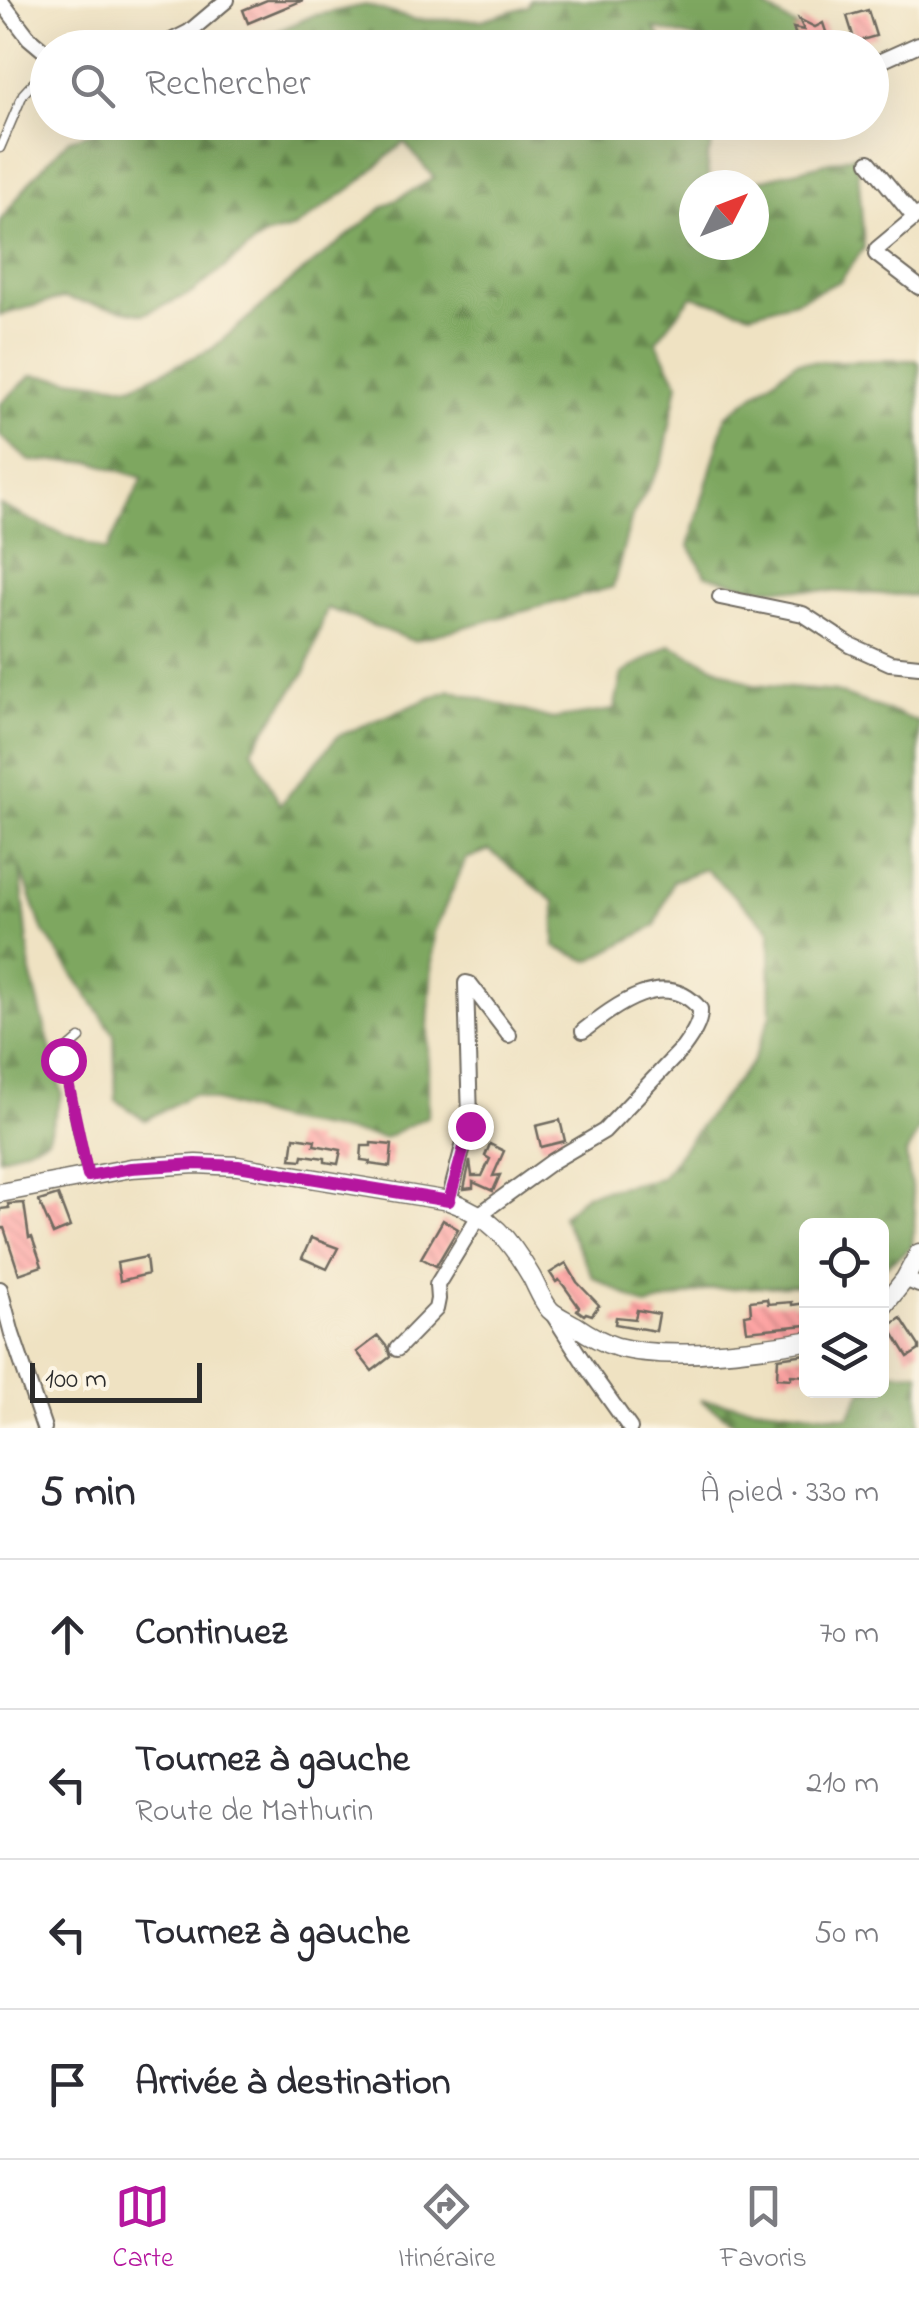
<!DOCTYPE html>
<html lang="fr">
<head>
<meta charset="utf-8">
<style>
	:root { --surface:#fff; --page:#f2f2f3; --text:#2b2b33; --muted:#7c7c81; --line:#e1e1e2; --accent:#b5179e }
	body { margin:0; font-family:"Indie Flower",sans-serif; background:var(--page); color:var(--text) }
	.controls { position:absolute; right:30px; bottom:30px; display:grid; overflow:hidden; border-radius:15px; box-shadow:0 10px 40px #0002 }
	.controls button { width:90px; height:90px; display:grid; place-items:center; padding:0; border:0; border-bottom:2px solid var(--line); background:var(--surface); color:var(--text); font:50px sans-serif }
	.compass { position:absolute; left:679px; top:170px; width:90px; height:90px; border-radius:50%; background:var(--surface); box-shadow:0 10px 40px #0002; rotate:48deg }
	.scale { position:absolute; left:30px; bottom:25px; width:172px; box-sizing:border-box; padding-left:10px; border:5px solid #2b2b2b; border-top:0; font-size:28px; line-height:35px; white-space:nowrap; color:#2b2b2b; -webkit-text-stroke:8px #fcf5e5; paint-order:stroke }
	.stop { position:absolute; width:30px; height:30px; margin:-22px; border:8px solid #b5179e; border-radius:50%; background:#fff }
	.stop.end { background:#b5179e; border-color:#fff; box-shadow:0 2px 10px #0008 }
	.list { margin:0; padding:0; list-style:none }
	h2 { display:flex; justify-content:space-between; align-items:center; height:130px; margin:0; padding:0 40px; font-size:42px }
	h2 small { font-size:32px; font-weight:400; color:var(--muted) }
	.list li { display:grid; grid-template-columns:65px 1fr auto; gap:30px; align-items:center; box-sizing:border-box; height:150px; padding:0 40px; border-top:2px solid var(--line) }
	.list b { display:block; font-size:38px; white-space:nowrap }
	.list p { margin:0; font-size:32px; white-space:nowrap; color:var(--muted) }
	.list em { font-size:32px; font-style:normal; color:var(--muted) }
	.icon { flex:none; width:55px; height:55px; fill:none; stroke:currentColor; stroke-width:2; stroke-linecap:round; stroke-linejoin:round }
	.map { position:relative; flex:none; width:919px; height:1428px; overflow:hidden }
	.search { position:absolute; background:var(--surface); box-shadow:0 10px 40px #0002; left:30px; right:30px; top:30px; height:110px; display:flex; align-items:center; gap:25px; box-sizing:border-box; padding:0 35px; border-radius:55px; color:var(--muted); font-size:38px }
	.sheet { height:730px; background:var(--surface) }
	nav { display:flex; justify-content:space-around; align-items:center; box-sizing:border-box; height:140px; border-top:2px solid var(--line); background:var(--surface); font-size:28px; color:var(--muted) }
	nav a { display:grid; justify-items:center; gap:5px }
	nav .on { color:var(--accent) }
	.map>svg:first-child { display:block }
	.forest { fill:url(#forest-firs); stroke:#546946; stroke-width:2.5 }
	.building { fill:url(#building-back-hatch) }
	.lines { fill:none; stroke-linecap:round; stroke-linejoin:round }
	.service-casing { stroke:#706b60; stroke-width:11 }
	.minor-casing { stroke:#706b60; stroke-width:18 }
	.tertiary-casing { stroke:#706b60; stroke-width:21 }
	.service { stroke:#fff; stroke-width:8 }
	.minor { stroke:#fff; stroke-width:14 }
	.tertiary { stroke:#fff; stroke-width:18 }
	.route { stroke:#b5179e; stroke-width:12 }
</style>
</head>
<body>
<div class="map">
<svg width="919" height="1428" viewBox="0 0 919 1428">
	<defs>
		<pattern id="forest-firs" width="22" height="20" patternUnits="userSpaceOnUse" patternTransform="scale(2.5)"><rect width="22" height="20" fill="#7ea760"/><path d="M5 1l3.5 6h-7zM16 11l3.5 6h-7z" fill="#67884f"/></pattern>
		<pattern id="building-back-hatch" width="6" height="6" patternUnits="userSpaceOnUse" patternTransform="scale(2.5)"><rect width="6" height="6" fill="#fea5a4"/><path d="M-1 5l2 2M0 0l6 6M5-1l2 2" fill="none" stroke="#da8e8d"/></pattern>
	</defs>
	<rect width="100%" height="100%" fill="#fcf5e5"/>
	<filter id="ink" filterUnits="userSpaceOnUse"><feTurbulence type="fractalNoise" baseFrequency=".01" numOctaves="2"/><feDisplacementMap in="SourceGraphic" scale="20" xChannelSelector="R" yChannelSelector="G"/><feConvolveMatrix kernelMatrix="1 2 1 2 8 2 1 2 1" color-interpolation-filters="sRGB"/></filter>
	<filter id="wash" filterUnits="userSpaceOnUse"><feTurbulence type="fractalNoise" baseFrequency=".0048" numOctaves="4" result="noise"/><feDisplacementMap in="SourceGraphic" scale="40" xChannelSelector="R" yChannelSelector="G"/><feGaussianBlur stdDeviation="2.25" result="paint"/><feColorMatrix in="noise" values="0 0 0 0 0 0 0 0 0 0 0 0 0 0 0 0 0 1.4 0 .05"/><feComposite in="paint" operator="in"/></filter>
	<g filter="url(#wash)">
		<rect width="100%" height="100%" fill="#efe2c2"/>
		<path class="forest" d="M530,0H755L802,31L796,48L727,47L654,28L667,47L263,48L271,34L312,16L366,5L415,20H482L528,6Z
			M125,123H719L707,159L709,185H694V245H754V185H723L760,180L857,155L864,248L840,281L798,300L751,313L692,296L656,341L678,383L663,461L632,516L613,587L413,641L327,608L306,671L252,749L280,805L338,736L450,690L552,719L614,710L622,674L670,645L753,685L836,692L919,722V1130L906,1154L915,1212L912,1247L882,1268V1226H806V1285L712,1289L646,1306L593,1277L562,1216L586,1194L661,1178L699,1127L753,1061L771,1015L770,929L705,869L673,881L655,926L589,961L555,947V902L489,850L466,859L434,932L428,1024V1116L384,1138L278,1120L193,1094L145,1120L116,1100L114,1034L42,929L20,866L31,973L62,1094L47,1139L0,1158V505L45,527L106,551L143,478L93,462L30,461L0,436V404L32,375L132,386L212,349L291,281L385,206L434,178L404,142L358,183L295,228L264,236L192,293L144,314L63,298L0,315V221L31,180L69,139Z
			M916,360L919,363V596L752,587L706,575L689,546L726,416L796,362Z
			M919,1372V1428H743L700,1400L849,1417L862,1391L882,1390V1373Z"/>
		<g id="blocks">
			<path class="building" d="M267,0H303L248,23L243,10Z
				M868,10L876,36L855,42L847,16Z
				M799,19L815,27L823,23L826,32L837,38L824,43L831,48H801L793,28L804,30Z
				M560,1120L565,1141L541,1147L536,1126Z
				M294,1137L315,1140L314,1145L341,1150L338,1164L325,1162V1158L303,1155L302,1160L291,1159Z
				M371,1143L392,1145L390,1167L369,1164L370,1161L361,1160L362,1146H371Z
				M490,1144L504,1151L493,1176L500,1175L493,1191L473,1182V1188L464,1189L470,1161L472,1176H482L490,1159L485,1156Z
				M58,1195L70,1227L53,1234L39,1201Z
				M24,1203L29,1238L32,1237L42,1266L19,1274L4,1228H0V1209L9,1208L8,1204Z
				M443,1220L458,1229L436,1266L421,1258Z
				M311,1238L338,1248L327,1269L302,1258Z
				M146,1257L148,1274L120,1281L117,1263Z
				M566,1263L577,1282L599,1305L592,1315L586,1313L584,1315L577,1310L579,1307L564,1286L559,1280L556,1282L550,1273Z
				M767,1299L768,1304L792,1302V1305L806,1303V1325L747,1331L745,1315L751,1314L750,1301Z
				M637,1310L659,1314L656,1331L615,1324L616,1317L635,1319Z
				M901,1318L919,1346V1350L908,1357L889,1326Z
				M378,1336L387,1347L390,1357L372,1371L357,1352Z
				M806,1354V1376L791,1375V1379L777,1378L778,1358Z"/>
		</g>
	</g>
	<g filter="url(#ink)">
		<use href="#blocks" fill-opacity="0" stroke="#706b60" stroke-width="2.5"/>
		<g class="lines">
			<g class="service-casing">
				<path id="service" d="M0,148L23,94L48,67
					M80,1038L66,1050L63,1060L87,1174"/>
			</g>
			<g class="minor-casing">
				<path id="minor" d="M0,0L29,38L48,54
					M157,48L189,32L227,0
					M872,65L919,44
					M746,122C753,129 762,130 768,122
					M869,162L914,217
					M919,214L877,249L876,254L919,287
					M720,597L803,614L850,645L890,663L919,666
					M449,1201L470,1119L466,983L470,984L509,1035
					M905,1279L919,1285
					M0,1289L12,1334L44,1428
					M552,1313L586,1366L630,1428
					M397,1349L436,1309L438,1299L437,1285L480,1214L553,1161L604,1131L683,1048C691,1037 701,1023 700,1009C665,967 615,1006 583,1031"/>
			</g>
			<g class="tertiary-casing">
				<path id="tertiary" d="M0,1193L131,1168L196,1164L238,1166L449,1201C490,1215 510,1240 531,1276C537,1287 542,1301 550,1310C556,1316 568,1321 576,1326C589,1335 601,1342 617,1347C670,1361 752,1350 806,1341
					M882,1308L905,1279L919,1253"/>
			</g>
			<use href="#service" class="service"/>
			<use href="#minor" class="minor"/>
			<use href="#tertiary" class="tertiary"/>
		</g>
	</g>
	<g class="lines" filter="url(#ink)">
		<path class="route" d="M63,1060L88,1176L131,1168L196,1164L238,1166L449,1201L470,1126"/>
	</g>
</svg>
<div class="controls">
<button><svg class="icon" aria-label="locate" viewBox="0 0 24 24"><circle cx="12" cy="12" r="6"/><path d="M12 2v4M12 18v4M2 12h4M18 12h4"/></svg></button>
<button><svg class="icon" aria-label="layers" viewBox="0 0 24 24"><path d="M12 4l9 5-9 5-9-5zM3 14l9 5 9-5"/></svg></button>
</div>
<svg class="compass" viewBox="-18 -18 36 36"><path d="M0-13l5 13h-10z" fill="#e53935"/><path d="M0 13l5-13h-10z" fill="#7c7c81"/></svg>
<div class="scale">100 m</div>
<div class="stop" style="left:63px;top:1060px"></div>
<div class="stop end" style="left:470px;top:1126px"></div>
<div class="search"><svg class="icon" aria-label="search" viewBox="0 0 24 24"><circle cx="10" cy="10" r="6"/><path d="M15 15l6 6"/></svg>Rechercher</div>
</div>
<section class="sheet">
<h2>5 min<small>À pied · 330 m</small></h2>
<ul class="list">
<li><svg class="icon" aria-label="ahead" viewBox="0 0 24 24"><path d="M12 20V5M6 11l6-6 6 6"/></svg><div><b>Continuez</b></div><em>70 m</em></li>
<li><svg class="icon" aria-label="left" viewBox="0 0 24 24"><path d="M17 20v-9H6M10 6l-5 5 5 5"/></svg><div><b>Tournez à gauche</b><p>Route de Mathurin</p></div><em>210 m</em></li>
<li><svg class="icon" aria-label="left" viewBox="0 0 24 24"><path d="M17 20v-9H6M10 6l-5 5 5 5"/></svg><div><b>Tournez à gauche</b></div><em>50 m</em></li>
<li><svg class="icon" aria-label="arrive" viewBox="0 0 24 24"><path d="M6 21V4h12l-3 4 3 4H6"/></svg><div><b>Arrivée à destination</b></div></li>
</ul>
</section>
<nav>
<a class="on"><svg class="icon" aria-label="map" viewBox="0 0 24 24"><path d="M3 6l6-2 6 2 6-2v14l-6 2-6-2-6 2zM9 4v14M15 6v14"/></svg>Carte</a>
<a><svg class="icon" aria-label="directions" viewBox="0 0 24 24"><path d="M12 3l9 9-9 9-9-9zM9 14v-3h6M13 9l2 2-2 2"/></svg>Itinéraire</a>
<a><svg class="icon" aria-label="saved" viewBox="0 0 24 24"><path d="M7 4h10v16l-5-4-5 4z"/></svg>Favoris</a>
</nav>
</body>
</html>
